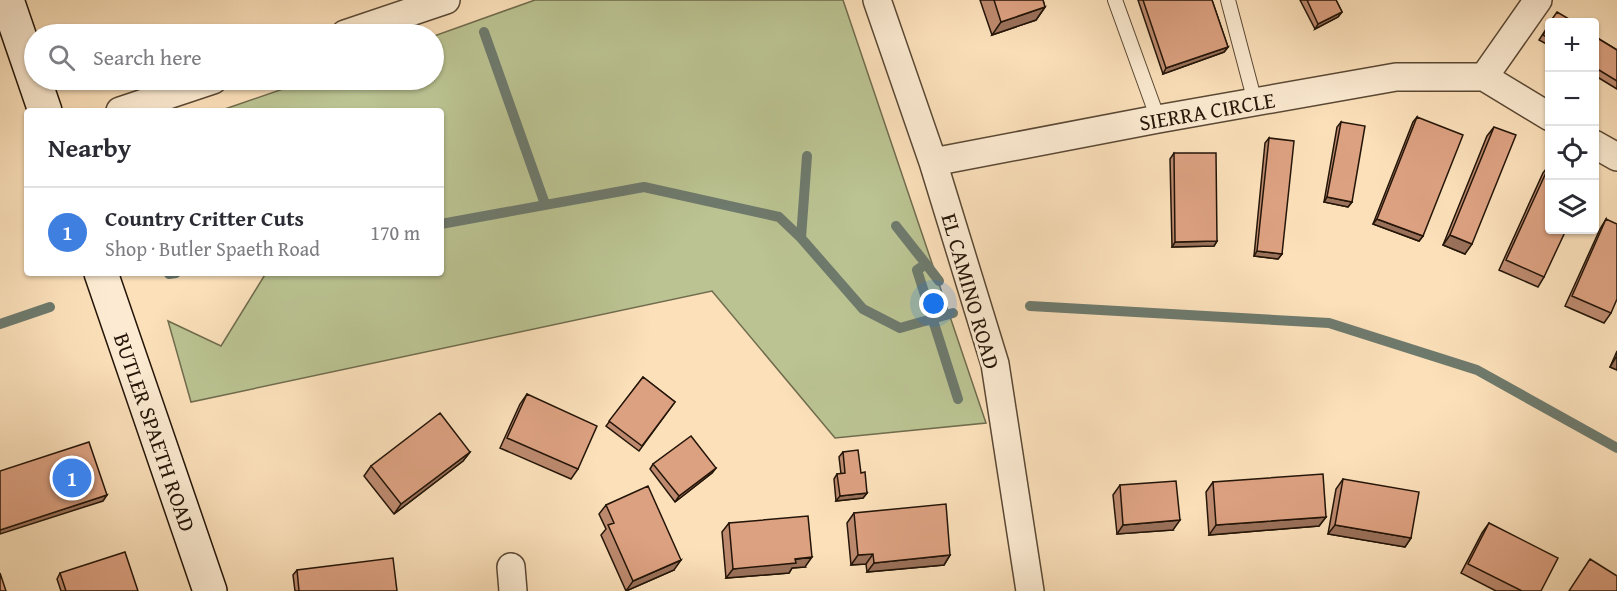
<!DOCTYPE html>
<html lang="en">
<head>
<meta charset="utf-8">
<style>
	:root { --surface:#fff; --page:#f7f7f7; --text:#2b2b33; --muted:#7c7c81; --line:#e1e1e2; --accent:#ea580c }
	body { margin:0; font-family:"Gentium Book Plus",serif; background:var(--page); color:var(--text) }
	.controls { position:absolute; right:18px; top:18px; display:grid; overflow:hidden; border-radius:6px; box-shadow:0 2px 4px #0004 }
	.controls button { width:54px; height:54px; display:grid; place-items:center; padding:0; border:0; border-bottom:2px solid var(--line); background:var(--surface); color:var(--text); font:30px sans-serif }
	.you { position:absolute; left:934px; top:304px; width:21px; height:21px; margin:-15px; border:4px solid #fff; border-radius:50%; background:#1a73e8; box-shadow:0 0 0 9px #1a73e833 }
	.badge { display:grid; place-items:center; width:39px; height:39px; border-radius:50%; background:var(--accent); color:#fff; font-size:20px; font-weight:700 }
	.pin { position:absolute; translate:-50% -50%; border:3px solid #fff; box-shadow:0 2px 6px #0006 }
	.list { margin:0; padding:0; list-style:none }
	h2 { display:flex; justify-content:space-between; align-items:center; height:78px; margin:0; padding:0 24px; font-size:26px }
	h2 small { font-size:20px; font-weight:400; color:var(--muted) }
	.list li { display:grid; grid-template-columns:39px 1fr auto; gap:18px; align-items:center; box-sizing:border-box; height:90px; padding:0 24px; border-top:2px solid var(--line) }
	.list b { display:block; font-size:22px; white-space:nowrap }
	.list p { margin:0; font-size:20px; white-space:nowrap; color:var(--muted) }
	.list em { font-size:20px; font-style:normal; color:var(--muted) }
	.icon { flex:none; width:33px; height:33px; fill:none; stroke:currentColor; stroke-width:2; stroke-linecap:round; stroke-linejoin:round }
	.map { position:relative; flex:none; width:1617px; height:591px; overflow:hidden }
	.search { position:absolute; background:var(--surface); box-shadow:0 2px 4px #0004; left:24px; top:24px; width:420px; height:66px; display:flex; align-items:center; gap:15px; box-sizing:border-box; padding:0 21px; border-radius:33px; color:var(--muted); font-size:22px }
	.panel { position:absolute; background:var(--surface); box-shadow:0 2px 4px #0004; left:24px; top:108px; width:420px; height:168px; border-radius:6px }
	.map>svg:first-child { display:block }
	.green { fill:#bbc392; stroke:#706c4d; stroke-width:1.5 }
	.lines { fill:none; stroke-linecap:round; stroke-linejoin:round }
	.stream { stroke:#6e7a6d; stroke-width:10 }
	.service-casing { stroke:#5a4834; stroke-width:16 }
	.minor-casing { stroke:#5a4834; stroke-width:30 }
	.secondary-casing { stroke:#241508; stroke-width:36 }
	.service { stroke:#fcebd2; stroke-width:14 }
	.minor { stroke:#fcebd2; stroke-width:27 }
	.secondary { stroke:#fcebd2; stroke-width:33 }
	.wall { fill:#bd8a6f; stroke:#241508; stroke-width:1.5 }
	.shaded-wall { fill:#9a715a; stroke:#241508; stroke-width:1.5 }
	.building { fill:#dca181; stroke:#241508; stroke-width:1.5 }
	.labels { text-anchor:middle; stroke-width:6; stroke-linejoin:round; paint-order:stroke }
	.street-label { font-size:22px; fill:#241508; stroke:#fcebd2 }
</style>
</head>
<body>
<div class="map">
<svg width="1617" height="591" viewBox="0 0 1617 591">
	<rect width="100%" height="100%" fill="#fbe0ba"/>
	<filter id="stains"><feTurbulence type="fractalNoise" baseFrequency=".00333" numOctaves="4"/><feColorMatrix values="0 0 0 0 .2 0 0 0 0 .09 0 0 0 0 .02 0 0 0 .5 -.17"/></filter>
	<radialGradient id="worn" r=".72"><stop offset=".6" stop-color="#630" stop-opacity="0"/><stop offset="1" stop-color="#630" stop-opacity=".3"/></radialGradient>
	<path class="green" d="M535,0H843L986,423L835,438L712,291L191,402L168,321L221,346L266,273H441V111L222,110L309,80H434V36Z"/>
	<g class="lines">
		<path class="stream" d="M484,32L545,204
			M441,224L644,187L779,217L801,238L863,309L900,328L953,313
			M896,226L926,264
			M801,238L807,156
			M169,274L176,273
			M939,281L926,264L917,270L958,399
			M1030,306L1329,323L1477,370L1617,448
			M0,324L50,307"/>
		<g class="service-casing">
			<path id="service" d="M1115,0L1158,119
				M1228,0L1255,102"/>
		</g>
		<g class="minor-casing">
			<path id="minor" d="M877,0L933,162L995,364L1030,591
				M345,34L446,0
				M1484,77L1538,0
				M120,111L213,80
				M1594,144L1617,157
				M933,162L1158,119L1396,77H1484L1550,117
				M511,567L513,591"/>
		</g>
		<g class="secondary-casing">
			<path id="secondary" d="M7,0L45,111
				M101,273L210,591"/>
		</g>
		<use href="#service" class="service"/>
		<use href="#minor" class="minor"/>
		<use href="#secondary" class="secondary"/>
	</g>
	<path class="wall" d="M980,0H1043L1045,7L1036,20L992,35Z
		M1138,0H1212L1228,47L1224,52L1163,74Z
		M1300,0H1336L1342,12L1338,17L1315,29Z
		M1550,23V46L1539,40Z
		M1594,36L1617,50V89L1594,75Z
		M1417,117L1423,236L1419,241L1373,224L1413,122Z
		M1341,122L1352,202L1348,207L1324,202L1337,127Z
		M1494,127L1465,254L1443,245L1487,136Z
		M1269,138L1282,254L1278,259L1254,256L1265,143Z
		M1174,153L1217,241L1214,246L1172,247L1170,159Z
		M1550,164L1544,277L1538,287L1499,270L1543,173Z
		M1606,219L1611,313L1604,323L1565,306L1600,229Z
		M1617,351V370L1610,367Z
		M643,377L675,402L639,451L606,426Z
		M527,394L578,469L571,479L500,448L520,404Z
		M470,452L463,461L394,514L364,476L371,466Z
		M843,452L861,473L867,493L863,498L836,501L834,479L837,474H841L839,457Z
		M653,464L716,468L712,473L675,502L650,469Z
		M1343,479L1411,538L1405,547L1328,534L1336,489Z
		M1213,482L1326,517L1319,526L1209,535L1206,492Z
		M1120,485L1173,530L1117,534L1113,495Z
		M606,505L674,570L626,591L601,535L606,529L599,514Z
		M854,513L950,555L944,565L867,572L866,564L851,565L847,523Z
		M729,523L805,567L792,568L789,573L726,578L722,532Z
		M1489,523L1541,591H1496L1461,573L1482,533Z
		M297,570L397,591H295L293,575Z
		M60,573L138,591H61L57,579Z"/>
	<path class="shaded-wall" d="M1045,7L1036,20L992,35L1001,22Z
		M1342,12L1338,17L1315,29L1318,24Z
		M1228,47L1224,52L1163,74L1166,68Z
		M1327,197L1352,202L1348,207L1324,202Z
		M1377,219L1423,236L1419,241L1373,224Z
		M1450,235L1472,244L1465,254L1443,245Z
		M1217,241L1214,246L1172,247L1175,242Z
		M1257,251L1282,254L1278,259L1254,256Z
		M1616,357H1617V370L1610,367Z
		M470,452L463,461L394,514L401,504Z
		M716,468L712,473L675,502L679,496Z
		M867,493L863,498L836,501L840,496Z
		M107,495L103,501L0,534V530Z
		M1326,517L1319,526L1209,535L1216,525Z
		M1180,520L1173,530L1117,534L1123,525Z
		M1335,525L1411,538L1405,547L1328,534Z
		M873,554L866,564L851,565L858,555Z
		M950,555L944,565L867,572L874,563Z
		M812,557L805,567L792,568L789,573L726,578L733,569Z
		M681,560L674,570L626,591L633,581Z"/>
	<path class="building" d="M994,0H1043L1045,7L1001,22Z
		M1143,0H1212L1228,47L1166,68Z
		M1307,0H1336L1342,12L1318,24Z
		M1557,12L1574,22H1550Z
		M1550,24V39L1543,35Z
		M1594,36L1617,50V81L1594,67Z
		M1417,117L1463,135L1423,236L1377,219Z
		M1341,122L1365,126L1352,202L1327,197Z
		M1494,127L1516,135L1472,244L1450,235Z
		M1269,138L1294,141L1282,254L1257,251Z
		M1174,153H1216L1217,241L1175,242Z
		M1550,164V230H1566L1544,277L1506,260Z
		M1606,219L1617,224V299L1611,313L1572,296Z
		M643,377L675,402L642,446L609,421Z
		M527,394L597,426L578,469L507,438Z
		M440,413L470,452L401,504L371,466Z
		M691,436L716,468L679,496L653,464Z
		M89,442L107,495L0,530V471Z
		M858,450L861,473L865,472L867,493L840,496L837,474L845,473L843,452Z
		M1323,474L1326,517L1216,525L1213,482Z
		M1343,479L1419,492L1411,538L1335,525Z
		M1176,481L1180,520L1123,525L1120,485Z
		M648,486L681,560L633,581L608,525L614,523L606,505Z
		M946,504L950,555L874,563L873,554L858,555L854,513Z
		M808,516L812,557L795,559L796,563L733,569L729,523Z
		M1489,523L1558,558L1541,591H1522L1468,564Z
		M125,552L138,591H66L60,573Z
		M393,558L397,591H299L297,570Z
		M1590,559L1617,576V591H1569Z
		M0,573L6,591H0Z"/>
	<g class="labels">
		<g class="street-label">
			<text transform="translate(1207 111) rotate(-10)" y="8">SIERRA CIRCLE</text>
			<text transform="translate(971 291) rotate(74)" y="8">EL CAMINO ROAD</text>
			<text transform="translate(155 432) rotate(71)" y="8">BUTLER SPAETH ROAD</text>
		</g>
	</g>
	<rect width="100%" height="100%" filter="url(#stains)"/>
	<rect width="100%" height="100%" fill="url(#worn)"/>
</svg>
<div class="controls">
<button>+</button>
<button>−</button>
<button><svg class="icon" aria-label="locate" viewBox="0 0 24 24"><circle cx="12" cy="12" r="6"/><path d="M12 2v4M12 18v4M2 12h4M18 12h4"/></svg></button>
<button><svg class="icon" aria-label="layers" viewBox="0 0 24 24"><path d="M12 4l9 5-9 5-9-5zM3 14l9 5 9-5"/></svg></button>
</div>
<div class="you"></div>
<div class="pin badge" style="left:72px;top:478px;background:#3f7fe0">1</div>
<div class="search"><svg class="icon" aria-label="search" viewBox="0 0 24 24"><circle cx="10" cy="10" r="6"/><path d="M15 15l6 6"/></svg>Search here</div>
<section class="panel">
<h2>Nearby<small></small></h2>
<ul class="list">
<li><span class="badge" style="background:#3f7fe0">1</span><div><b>Country Critter Cuts</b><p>Shop · Butler Spaeth Road</p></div><em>170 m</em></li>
</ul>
</section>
</div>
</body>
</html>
